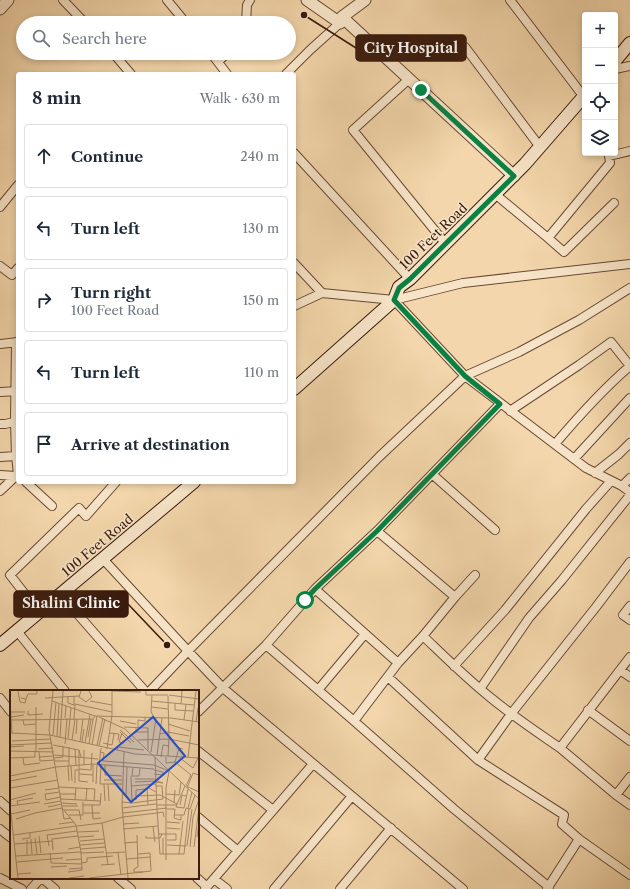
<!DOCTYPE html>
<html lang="en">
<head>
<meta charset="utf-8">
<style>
	:root { --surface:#fff; --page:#f2f2f3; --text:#1f2937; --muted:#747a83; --line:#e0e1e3 }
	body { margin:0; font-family:"Libre Caslon Text",serif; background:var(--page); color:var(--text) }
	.controls { position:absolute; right:12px; top:12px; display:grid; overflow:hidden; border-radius:4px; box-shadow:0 2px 6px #0003 }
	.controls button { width:36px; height:36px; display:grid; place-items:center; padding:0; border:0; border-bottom:1px solid var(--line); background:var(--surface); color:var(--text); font:20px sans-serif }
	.stop { position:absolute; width:12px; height:12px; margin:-9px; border:3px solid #0b8043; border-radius:50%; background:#fff }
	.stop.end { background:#0b8043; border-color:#fff; box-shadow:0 1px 4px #0008 }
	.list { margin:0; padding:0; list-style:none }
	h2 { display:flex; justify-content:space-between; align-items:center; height:52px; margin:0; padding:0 16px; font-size:17px }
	h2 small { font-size:13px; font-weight:400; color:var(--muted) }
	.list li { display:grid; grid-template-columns:26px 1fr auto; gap:12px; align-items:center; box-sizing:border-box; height:64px; margin:0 8px 8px; padding:0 8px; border:1px solid var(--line); border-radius:4px }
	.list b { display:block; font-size:15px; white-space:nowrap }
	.list p { margin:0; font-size:13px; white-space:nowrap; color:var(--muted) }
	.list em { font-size:13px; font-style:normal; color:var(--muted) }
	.icon { flex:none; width:22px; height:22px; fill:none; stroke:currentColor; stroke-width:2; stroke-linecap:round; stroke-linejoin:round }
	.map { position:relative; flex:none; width:630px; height:889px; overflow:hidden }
	.search { position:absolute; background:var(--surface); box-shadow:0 2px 6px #0003; left:16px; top:16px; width:280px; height:44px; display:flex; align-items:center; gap:10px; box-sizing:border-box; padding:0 14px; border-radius:22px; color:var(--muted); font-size:15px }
	.panel { position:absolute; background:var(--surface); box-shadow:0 2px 6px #0003; left:16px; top:72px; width:280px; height:412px; border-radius:4px }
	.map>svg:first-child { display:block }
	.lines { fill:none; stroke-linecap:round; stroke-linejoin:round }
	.minor-casing { stroke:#684934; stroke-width:10 }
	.tertiary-casing { stroke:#684934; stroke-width:13 }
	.secondary-casing { stroke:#391a0d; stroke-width:14 }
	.minor { stroke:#f7e4c8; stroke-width:8 }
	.tertiary { stroke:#f7e4c8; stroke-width:11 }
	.secondary { stroke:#f7e4c8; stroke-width:12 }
	.route { stroke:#0b8043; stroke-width:5 }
	.labels { text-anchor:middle; stroke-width:3; stroke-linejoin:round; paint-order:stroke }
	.street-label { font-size:13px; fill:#391a0d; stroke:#f7e4c8 }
	.inset-road { fill:none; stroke:#a98b6c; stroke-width:1 }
	.view { fill:#1d4ed8; fill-opacity:0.15; stroke:#1d4ed8; stroke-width:2 }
	.inset-edge { fill:none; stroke:#391a0d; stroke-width:2 }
	.leader { fill:none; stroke:#391a0d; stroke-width:1.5 }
	.callout-dot { fill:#391a0d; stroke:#f7e4c8; stroke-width:1.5 }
	.callout { fill:#391a0d; stroke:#391a0d; stroke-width:1.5 }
	.callout-label { font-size:14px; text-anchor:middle; font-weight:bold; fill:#fff }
</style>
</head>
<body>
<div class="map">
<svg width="630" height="889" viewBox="0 0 630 889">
	<rect width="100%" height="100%" fill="#f3d6ab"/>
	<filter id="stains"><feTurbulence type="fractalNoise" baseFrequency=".005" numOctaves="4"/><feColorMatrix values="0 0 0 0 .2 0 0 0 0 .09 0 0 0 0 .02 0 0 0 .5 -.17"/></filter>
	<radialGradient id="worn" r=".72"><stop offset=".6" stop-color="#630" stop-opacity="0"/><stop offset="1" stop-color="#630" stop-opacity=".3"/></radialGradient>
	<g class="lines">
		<g class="minor-casing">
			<path id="minor" d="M63,0L85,23
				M167,0L186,23
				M510,0L584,97L585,100
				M246,23L247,5L250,0
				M465,47L540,147
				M113,53L131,74
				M211,53L227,74
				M218,62L227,53
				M615,69L630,66
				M286,74L310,50L340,23
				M409,79L353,130L445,243
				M294,153L410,279
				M608,153L609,156L630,151
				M495,194L548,238L610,163L609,156
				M0,207L18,185
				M548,238L564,252L614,203
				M294,263L322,293
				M0,266L12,275L18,268
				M394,300L465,376L586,468L622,486L630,492
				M294,306L322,293L394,300L463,283L630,264
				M16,342L15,421L16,456L18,474
				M0,344L18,342
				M0,392L18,391
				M510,411L579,365L611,342L630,366C602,390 578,417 555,444
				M0,424H5L18,421
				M0,457L16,456
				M574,459L630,398
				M595,473L619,454L630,443
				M432,474L495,530
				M0,475L16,476
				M26,482L52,506
				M622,486L630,478
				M0,491L18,474
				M103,559L188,651L223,688L463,889
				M315,589L398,663L423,636L455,597L377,531
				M60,594L145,691
				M455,597L475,575
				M630,606L623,615L630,620
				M39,612L10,575L79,508L86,516L116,482
				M17,631L65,691
				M423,636C445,657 467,679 491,698C513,716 537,732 560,748
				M266,645L354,721L454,809L549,887
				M630,657L560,748L616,795L630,805
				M454,666L505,610L586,509L611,481
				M620,670L630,677
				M388,677L478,760L564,815L562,824L579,839L630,875
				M480,689L529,618L562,580L630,495
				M318,690L365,634
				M150,691L188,651L379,457L465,376L519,352L579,320L630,288
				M0,698L11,712
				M588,710L630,741
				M198,712L266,645L315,589L377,531L500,404
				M354,721L398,663
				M198,751L273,810
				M478,760L511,714L596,607L630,562
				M616,795L630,777
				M0,801L11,811
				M198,817L238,851
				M0,829L11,838
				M0,878L22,889
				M42,878L55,889
				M118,878L131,889
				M197,878L207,887
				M214,879L227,889
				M31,889L41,878
				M205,889L313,764
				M274,889L352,796
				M340,889L391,828
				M547,889L579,839"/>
		</g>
		<g class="tertiary-casing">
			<path id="tertiary" d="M307,0L340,23L342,17L365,0
				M0,9L8,0
				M342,17L514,176"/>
		</g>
		<g class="secondary-casing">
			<path id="secondary" d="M615,61L630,43
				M294,389L394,300L399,287L410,279L525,164L585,95
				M0,645L194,482"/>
		</g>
		<use href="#minor" class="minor"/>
		<use href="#tertiary" class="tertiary"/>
		<use href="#secondary" class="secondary"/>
	</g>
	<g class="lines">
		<path class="route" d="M305,600L315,589L377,531L500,404L465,376L394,300L399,288L410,279L514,176L421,90"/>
	</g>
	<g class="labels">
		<g class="street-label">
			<text transform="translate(433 236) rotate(-44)" y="5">100 Feet Road</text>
			<text transform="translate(97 545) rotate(-40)" y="5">100 Feet Road</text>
		</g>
	</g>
	<g transform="translate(10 690)">
		<rect width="189" height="189" fill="#f3d6ab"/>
		<path class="inset-road" d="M8,1L10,12L15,13L16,9L11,8M43,1L39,40L54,129L61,128M71,1L69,7L76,12L82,7L79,1M102,1L131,2M136,1V5H158M142,5L141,22L144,27M159,5L189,9M58,6V13L64,15V6M158,6L159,49L189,55M35,8L69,6M16,9L18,4H27V1M0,10L2,43M42,11L85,26L161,28L189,32M80,11L102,15M141,11L184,15M165,13V20L183,21M171,14L172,1M26,17V62M141,17L158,19M18,21V25L33,24M1,22H15M1,27L14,25M89,27L115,39L189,109M55,28L56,16M64,29L65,14L102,22M1,30L83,29L85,26M13,30L14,35L26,34M174,30L176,14M110,31L126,34M186,32L188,18M158,34L180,41M114,37L138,38V60M128,37V30L135,31V27M126,38V42H138M110,40L124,52M110,42L121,53M0,43L40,45L125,64L189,68M100,43L109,44L108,50M112,43L109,52L114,53M66,44L67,29M150,44L158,42L179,46M43,45L46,12M47,46L49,14M50,47L53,1M78,47L81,29M58,48L61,18M62,50L65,29M128,50L159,49M2,51L41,49M70,52L73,29M72,52L74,39M75,53L80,24M93,53L102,55L104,44M55,54L57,28M79,54L83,29M0,55L42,53M43,55L69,60M82,55L87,26M87,55L93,28M89,56L95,29M0,57L14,56M59,57V76M28,59L43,58M65,59L66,76M97,59L102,25V1M173,59L169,58L165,72L181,85L176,96M107,60L108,57L134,60M0,61L44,62M29,62L30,71L45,70M90,62L94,63L93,71M114,62L112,115L118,188M141,62L146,28M44,65L88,69M147,65L152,28M158,66L159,49M29,67L44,66M71,67L69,60V91L78,92M145,67L147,119M151,67L153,55L159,56M156,67V73L165,72M178,67L186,1M0,68L25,67V61M13,68L14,75L30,73M44,68L53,67V56M170,68L183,78L188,68M45,71H59M93,71L144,75L159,81M74,75V60M89,75L91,58M91,75L90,94H112M95,75V85L112,86M58,76L59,91M61,76L62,91M123,77L122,86H129L130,78M69,79L81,80M81,80L82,63M144,80L153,82V85L144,84M69,84L83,85M0,86L46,77L83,74L144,79M121,86L122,113M125,89H145M94,90H112M145,90L153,93L145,92M0,91L27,86M83,92V74M125,92L145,91M65,93V80H69M86,94L87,75M94,94L95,111M98,94L99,111M121,96L146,94M49,97L85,99L84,111M178,97L189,102M0,98L48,90M177,98L183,83L189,85M35,100L49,98M50,102L35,104L36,110L51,107M50,104H65M156,104L169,105L171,92M116,106L117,77M126,106L150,105L167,114L166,117L174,118L178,99M51,109L91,111M0,110L26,103M65,110L66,98M76,110L77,98M126,110V100L137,99M112,112L122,113L153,109L152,96H146M52,113L67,114M164,113L165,100M34,114L51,111M167,114L175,96M0,115L8,188M8,115L7,111L23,108M73,115H90L91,103M82,115L83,129L91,128M138,115L137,97L146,102M146,115H167M170,115L172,105L176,106M0,116L30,112M52,116H68M38,117L52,114M112,118L146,114M178,118L182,102M147,119L150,164H156V98L159,81M157,119H165L164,128L167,129L171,130V125M180,119L185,105M54,120H69L71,130M74,123H90M113,123L157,118M1,124L20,120M59,125H73V112M164,125H174L176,118L180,119M6,129L25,123L52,118M157,132L170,133M92,133L113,127L147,123L153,122L154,127M49,134L64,132M113,134L129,133M67,136L92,133L98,175M143,137L145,152M157,138L170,139M113,139L148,136M68,142L89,141M149,144H166V150H157M4,145L66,136M127,145L128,177L124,179V182H133M29,146L31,163M136,146V148H150L152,144M69,147L84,146M187,147L189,132M25,148L27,164M12,149L20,148V143M21,149L22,164M17,150V165M70,151L94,149M114,153L127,152M5,154L43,151M70,155L95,153M157,155L176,156M39,156L37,145L67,141M177,156L182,119M180,157L183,127L189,109M184,157L189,117M58,159L70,157M71,159L96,157M43,160L42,149L68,146M40,163L41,173L71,174M71,163L94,162M97,163L115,162M108,163L111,185M153,164V148M169,164L173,131M6,166L71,162L66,135L52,118M116,169L140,167M56,170L71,169M156,170V164H174L179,118M7,172L53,168M71,173L77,172V168L103,166M91,175L105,174M41,177L57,176M59,179L72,178M58,182L72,180L71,162M8,184L21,183M59,188L74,186M79,188L141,181L140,163L128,164"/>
		<path class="view" d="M143,27L175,66L121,112L88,73Z"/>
		<rect width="189" height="189" class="inset-edge"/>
	</g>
	<path class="leader" d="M304 15L356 48M167 645L128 604"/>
	<g class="callout-dot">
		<circle cx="304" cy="15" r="4"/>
		<circle cx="167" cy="645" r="4"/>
	</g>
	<g class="callout">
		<rect x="356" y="35" width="110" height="26" rx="4"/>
		<rect x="14" y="591" width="114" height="26" rx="4"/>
	</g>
	<g class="callout-label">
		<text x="411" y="53">City Hospital</text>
		<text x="71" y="608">Shalini Clinic</text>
	</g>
	<rect width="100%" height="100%" filter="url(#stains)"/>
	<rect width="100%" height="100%" fill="url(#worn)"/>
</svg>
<div class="controls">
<button>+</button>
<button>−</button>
<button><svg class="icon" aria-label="locate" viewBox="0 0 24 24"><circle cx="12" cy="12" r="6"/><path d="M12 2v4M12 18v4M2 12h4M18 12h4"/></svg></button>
<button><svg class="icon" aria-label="layers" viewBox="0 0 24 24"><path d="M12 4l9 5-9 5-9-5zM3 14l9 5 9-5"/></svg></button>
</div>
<div class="stop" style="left:305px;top:600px"></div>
<div class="stop end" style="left:421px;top:90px"></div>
<div class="search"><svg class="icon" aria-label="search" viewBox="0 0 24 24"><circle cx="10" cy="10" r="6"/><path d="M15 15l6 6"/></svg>Search here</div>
<section class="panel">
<h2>8 min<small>Walk · 630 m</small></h2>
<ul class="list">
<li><svg class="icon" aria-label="ahead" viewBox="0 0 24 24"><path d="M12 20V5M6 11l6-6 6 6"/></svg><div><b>Continue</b></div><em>240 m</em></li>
<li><svg class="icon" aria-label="left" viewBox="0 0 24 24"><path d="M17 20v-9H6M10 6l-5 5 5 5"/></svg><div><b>Turn left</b></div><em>130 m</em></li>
<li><svg class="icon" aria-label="right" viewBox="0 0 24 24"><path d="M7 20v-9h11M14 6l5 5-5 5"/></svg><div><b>Turn right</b><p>100 Feet Road</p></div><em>150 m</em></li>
<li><svg class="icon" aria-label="left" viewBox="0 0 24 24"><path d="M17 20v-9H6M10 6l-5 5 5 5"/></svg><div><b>Turn left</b></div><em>110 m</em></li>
<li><svg class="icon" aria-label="arrive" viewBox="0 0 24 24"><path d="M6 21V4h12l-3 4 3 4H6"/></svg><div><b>Arrive at destination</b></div></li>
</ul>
</section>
</div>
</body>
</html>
